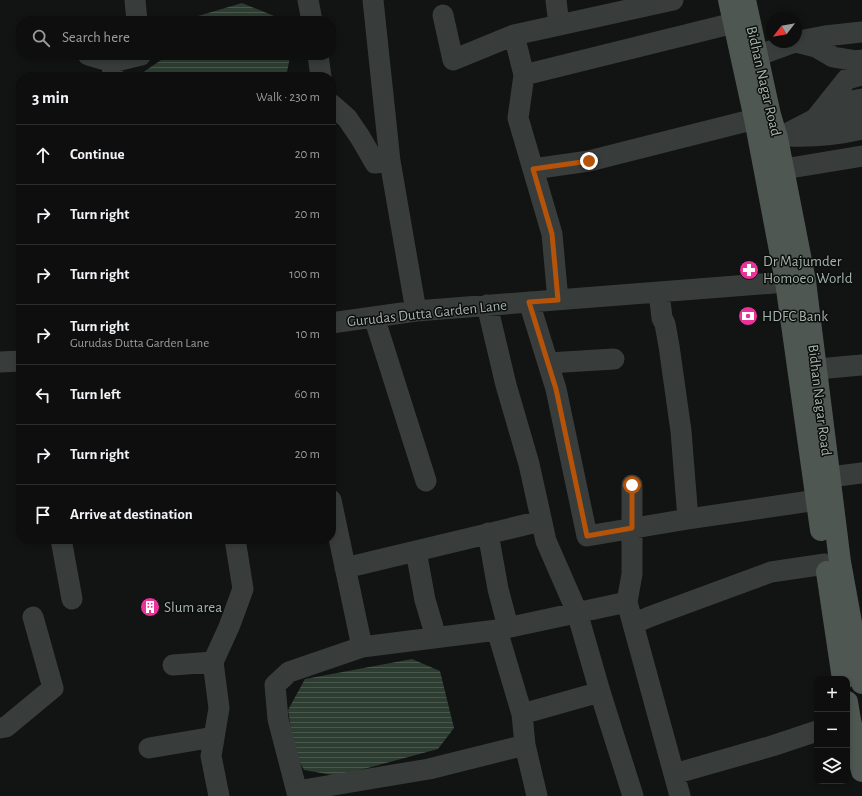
<!DOCTYPE html>
<html lang="en">
<head>
<meta charset="utf-8">
<style>
	:root { --surface:#0e0e0e; --page:#171717; --text:#f1f3f6; --muted:#9b9c9e; --line:#2e2e2e }
	body { margin:0; font-family:"Alegreya Sans",sans-serif; background:var(--page); color:var(--text) }
	.controls { position:absolute; right:12px; bottom:12px; display:grid; overflow:hidden; border-radius:8px; box-shadow:0 2px 6px #0003 }
	.controls button { width:36px; height:36px; display:grid; place-items:center; padding:0; border:0; border-bottom:1px solid var(--line); background:var(--surface); color:var(--text); font:20px sans-serif }
	.compass { position:absolute; left:766px; top:12px; width:36px; height:36px; border-radius:50%; background:var(--surface); box-shadow:0 2px 6px #0003; rotate:239deg }
	.stop { position:absolute; width:12px; height:12px; margin:-9px; border:3px solid #b45309; border-radius:50%; background:#fff }
	.stop.end { background:#b45309; border-color:#fff; box-shadow:0 1px 4px #0008 }
	.list { margin:0; padding:0; list-style:none }
	h2 { display:flex; justify-content:space-between; align-items:center; height:52px; margin:0; padding:0 16px; font-size:17px }
	h2 small { font-size:13px; font-weight:400; color:var(--muted) }
	.list li { display:grid; grid-template-columns:26px 1fr auto; gap:12px; align-items:center; box-sizing:border-box; height:60px; padding:0 16px; border-top:1px solid var(--line) }
	.list b { display:block; font-size:15px; white-space:nowrap }
	.list p { margin:0; font-size:13px; white-space:nowrap; color:var(--muted) }
	.list em { font-size:13px; font-style:normal; color:var(--muted) }
	.icon { flex:none; width:22px; height:22px; fill:none; stroke:currentColor; stroke-width:2; stroke-linecap:round; stroke-linejoin:round }
	.map { position:relative; flex:none; width:862px; height:796px; overflow:hidden }
	.search { position:absolute; background:var(--surface); box-shadow:0 2px 6px #0003; left:16px; top:16px; width:320px; height:44px; display:flex; align-items:center; gap:10px; box-sizing:border-box; padding:0 14px; border-radius:16px; color:var(--muted); font-size:15px }
	.panel { position:absolute; background:var(--surface); box-shadow:0 2px 6px #0003; left:16px; top:72px; width:320px; height:472px; border-radius:16px }
	.map>svg:first-child { display:block }
	.water { fill:url(#water-rules) }
	.lines { fill:none; stroke-linecap:round; stroke-linejoin:round }
	.minor { stroke:#383d3b; stroke-width:21 }
	.major { stroke:#4f5753; stroke-width:22 }
	.route { stroke:#b45309; stroke-width:5 }
	.labels { text-anchor:middle; stroke-width:3; stroke-linejoin:round; paint-order:stroke }
	.street-label { font-size:15px; fill:#a4b3ab; stroke:#0d0e0e }
	.poi-label { font-size:15px; fill:#a4b3ab; stroke:#0d0e0e; text-anchor:start }
</style>
</head>
<body>
<div class="map">
<svg width="862" height="796" viewBox="0 0 862 796">
	<defs>
		<pattern id="water-rules" width="6" height="5" patternUnits="userSpaceOnUse"><rect width="6" height="5" fill="#2e3d32"/><path d="M0 2.5h6" fill="none" stroke="#49574d"/></pattern>
	</defs>
	<rect width="100%" height="100%" fill="#121313"/>
	<path class="water" d="M242,3L279,18L280,21H187L198,16Z
		M168,55H290V57L286,77H145L142,73L167,56Z
		M412,659L440,671L454,728L438,749L338,776L304,770L295,754L288,710L305,679Z"/>
	<g class="lines">
		<path class="minor" d="M135,0L137,21
			M308,0L312,21
			M373,0L390,161L416,311
			M556,0L559,25
			M443,15L453,60L514,35
			M799,41L825,36L862,32
			M796,42L816,47L833,57L857,61L862,60
			M88,55L112,62L113,77
			M318,55L321,77
			M758,58L765,53L795,42
			M112,62L141,55
			M524,75L734,23
			M331,104L347,118L360,137L375,163L390,161
			M835,108L845,102L862,99
			M828,119L849,117L862,114
			M782,136L815,119L847,79L862,75
			M787,136C812,137 838,135 862,129
			M533,169L589,161L755,119
			M766,172L862,156
			M659,292L662,318L665,324L669,346L681,431L688,519
			M558,300L552,234L518,118L524,75L514,35L673,0
			M529,302L556,389L587,536L688,519L817,500
			M487,305L506,385L529,464L546,541L577,612L600,692L633,796
			M374,317L426,481
			M331,323L416,311L786,282
			M0,362L21,361
			M548,363L614,359
			M817,369L862,365
			M830,477L862,473
			M632,485V574L627,602L680,796
			M331,500L362,647
			M488,533L498,589L508,627
			M61,539L72,599
			M416,551L425,600L436,637
			M345,568L541,521
			M633,624L649,617L771,572L825,564
			M497,630L522,714L525,745L537,796
			M213,662L229,627L243,589L235,539
			M173,665L213,662L219,708L211,756L219,796
			M522,714L600,692
			M0,728L6,727L53,688L33,617
			M149,748L214,737
			M674,774L772,746L817,731
			M297,791L429,769L525,745
			M298,796L278,719L275,685L289,672L362,647L497,630L627,602"/>
		<path class="major" d="M729,0L755,119L786,282L821,530
			M745,0L770,115L777,138L805,281L840,562L862,683
			M827,572L843,679
			M847,702L850,720L862,771"/>
	</g>
	<g class="lines">
		<path class="route" d="M589,161L533,169L552,234L558,300L529,302L556,389L587,536L632,528V485"/>
	</g>
	<defs>
		<g id="pharmacy-disc" transform="scale(1)"><circle r="9.5" fill="#e93398" stroke="#0d0e0e"/><path d="M-2-6h4v4h4v4h-4v4h-4v-4h-4v-4h4Z" fill="#fff"/></g>
		<g id="bank-disc" transform="scale(1)"><circle r="9.5" fill="#e93398" stroke="#0d0e0e"/><path d="M-6-4H6V4H-6ZM0-2.3a2.3 2.3 0 1 0 0 4.6a2.3 2.3 0 1 0 0-4.6Z" fill="#fff"/></g>
		<g id="building-disc" transform="scale(1)"><circle r="9.5" fill="#e93398" stroke="#0d0e0e"/><path d="M-4-6H4V6H1V3H-1V6H-4ZM-2.5-4.3h1.7v1.8h-1.7ZM.8-4.3h1.7v1.8H.8ZM-2.5-1h1.7V.8h-1.7ZM.8-1h1.7V.8H.8Z" fill="#fff"/></g>
	</defs>
	<g fill-rule="evenodd">
		<use href="#pharmacy-disc" x="749" y="270"/>
		<use href="#bank-disc" x="748" y="316"/>
		<use href="#building-disc" x="150" y="607"/>
	</g>
	<g class="labels">
		<g class="street-label">
			<text transform="translate(764 81) rotate(77)" y="5">Bidhan Nagar Road</text>
			<text transform="translate(427 313) rotate(-6)" y="5">Gurudas Dutta Garden Lane</text>
			<text transform="translate(820 400) rotate(83)" y="5">Bidhan Nagar Road</text>
		</g>
		<g class="poi-label">
			<text x="763" y="266">Dr Majumder<tspan x="763" dy="17">Homoeo World</tspan></text>
			<text x="762" y="321">HDFC Bank</text>
			<text x="164" y="612">Slum area</text>
		</g>
	</g>
</svg>
<div class="controls">
<button>+</button>
<button>−</button>
<button><svg class="icon" aria-label="layers" viewBox="0 0 24 24"><path d="M12 4l9 5-9 5-9-5zM3 14l9 5 9-5"/></svg></button>
</div>
<svg class="compass" viewBox="-18 -18 36 36"><path d="M0-13l5 13h-10z" fill="#e53935"/><path d="M0 13l5-13h-10z" fill="#9b9c9e"/></svg>
<div class="stop" style="left:632px;top:485px"></div>
<div class="stop end" style="left:589px;top:161px"></div>
<div class="search"><svg class="icon" aria-label="search" viewBox="0 0 24 24"><circle cx="10" cy="10" r="6"/><path d="M15 15l6 6"/></svg>Search here</div>
<section class="panel">
<h2>3 min<small>Walk · 230 m</small></h2>
<ul class="list">
<li><svg class="icon" aria-label="ahead" viewBox="0 0 24 24"><path d="M12 20V5M6 11l6-6 6 6"/></svg><div><b>Continue</b></div><em>20 m</em></li>
<li><svg class="icon" aria-label="right" viewBox="0 0 24 24"><path d="M7 20v-9h11M14 6l5 5-5 5"/></svg><div><b>Turn right</b></div><em>20 m</em></li>
<li><svg class="icon" aria-label="right" viewBox="0 0 24 24"><path d="M7 20v-9h11M14 6l5 5-5 5"/></svg><div><b>Turn right</b></div><em>100 m</em></li>
<li><svg class="icon" aria-label="right" viewBox="0 0 24 24"><path d="M7 20v-9h11M14 6l5 5-5 5"/></svg><div><b>Turn right</b><p>Gurudas Dutta Garden Lane</p></div><em>10 m</em></li>
<li><svg class="icon" aria-label="left" viewBox="0 0 24 24"><path d="M17 20v-9H6M10 6l-5 5 5 5"/></svg><div><b>Turn left</b></div><em>60 m</em></li>
<li><svg class="icon" aria-label="right" viewBox="0 0 24 24"><path d="M7 20v-9h11M14 6l5 5-5 5"/></svg><div><b>Turn right</b></div><em>20 m</em></li>
<li><svg class="icon" aria-label="arrive" viewBox="0 0 24 24"><path d="M6 21V4h12l-3 4 3 4H6"/></svg><div><b>Arrive at destination</b></div></li>
</ul>
</section>
</div>
</body>
</html>
